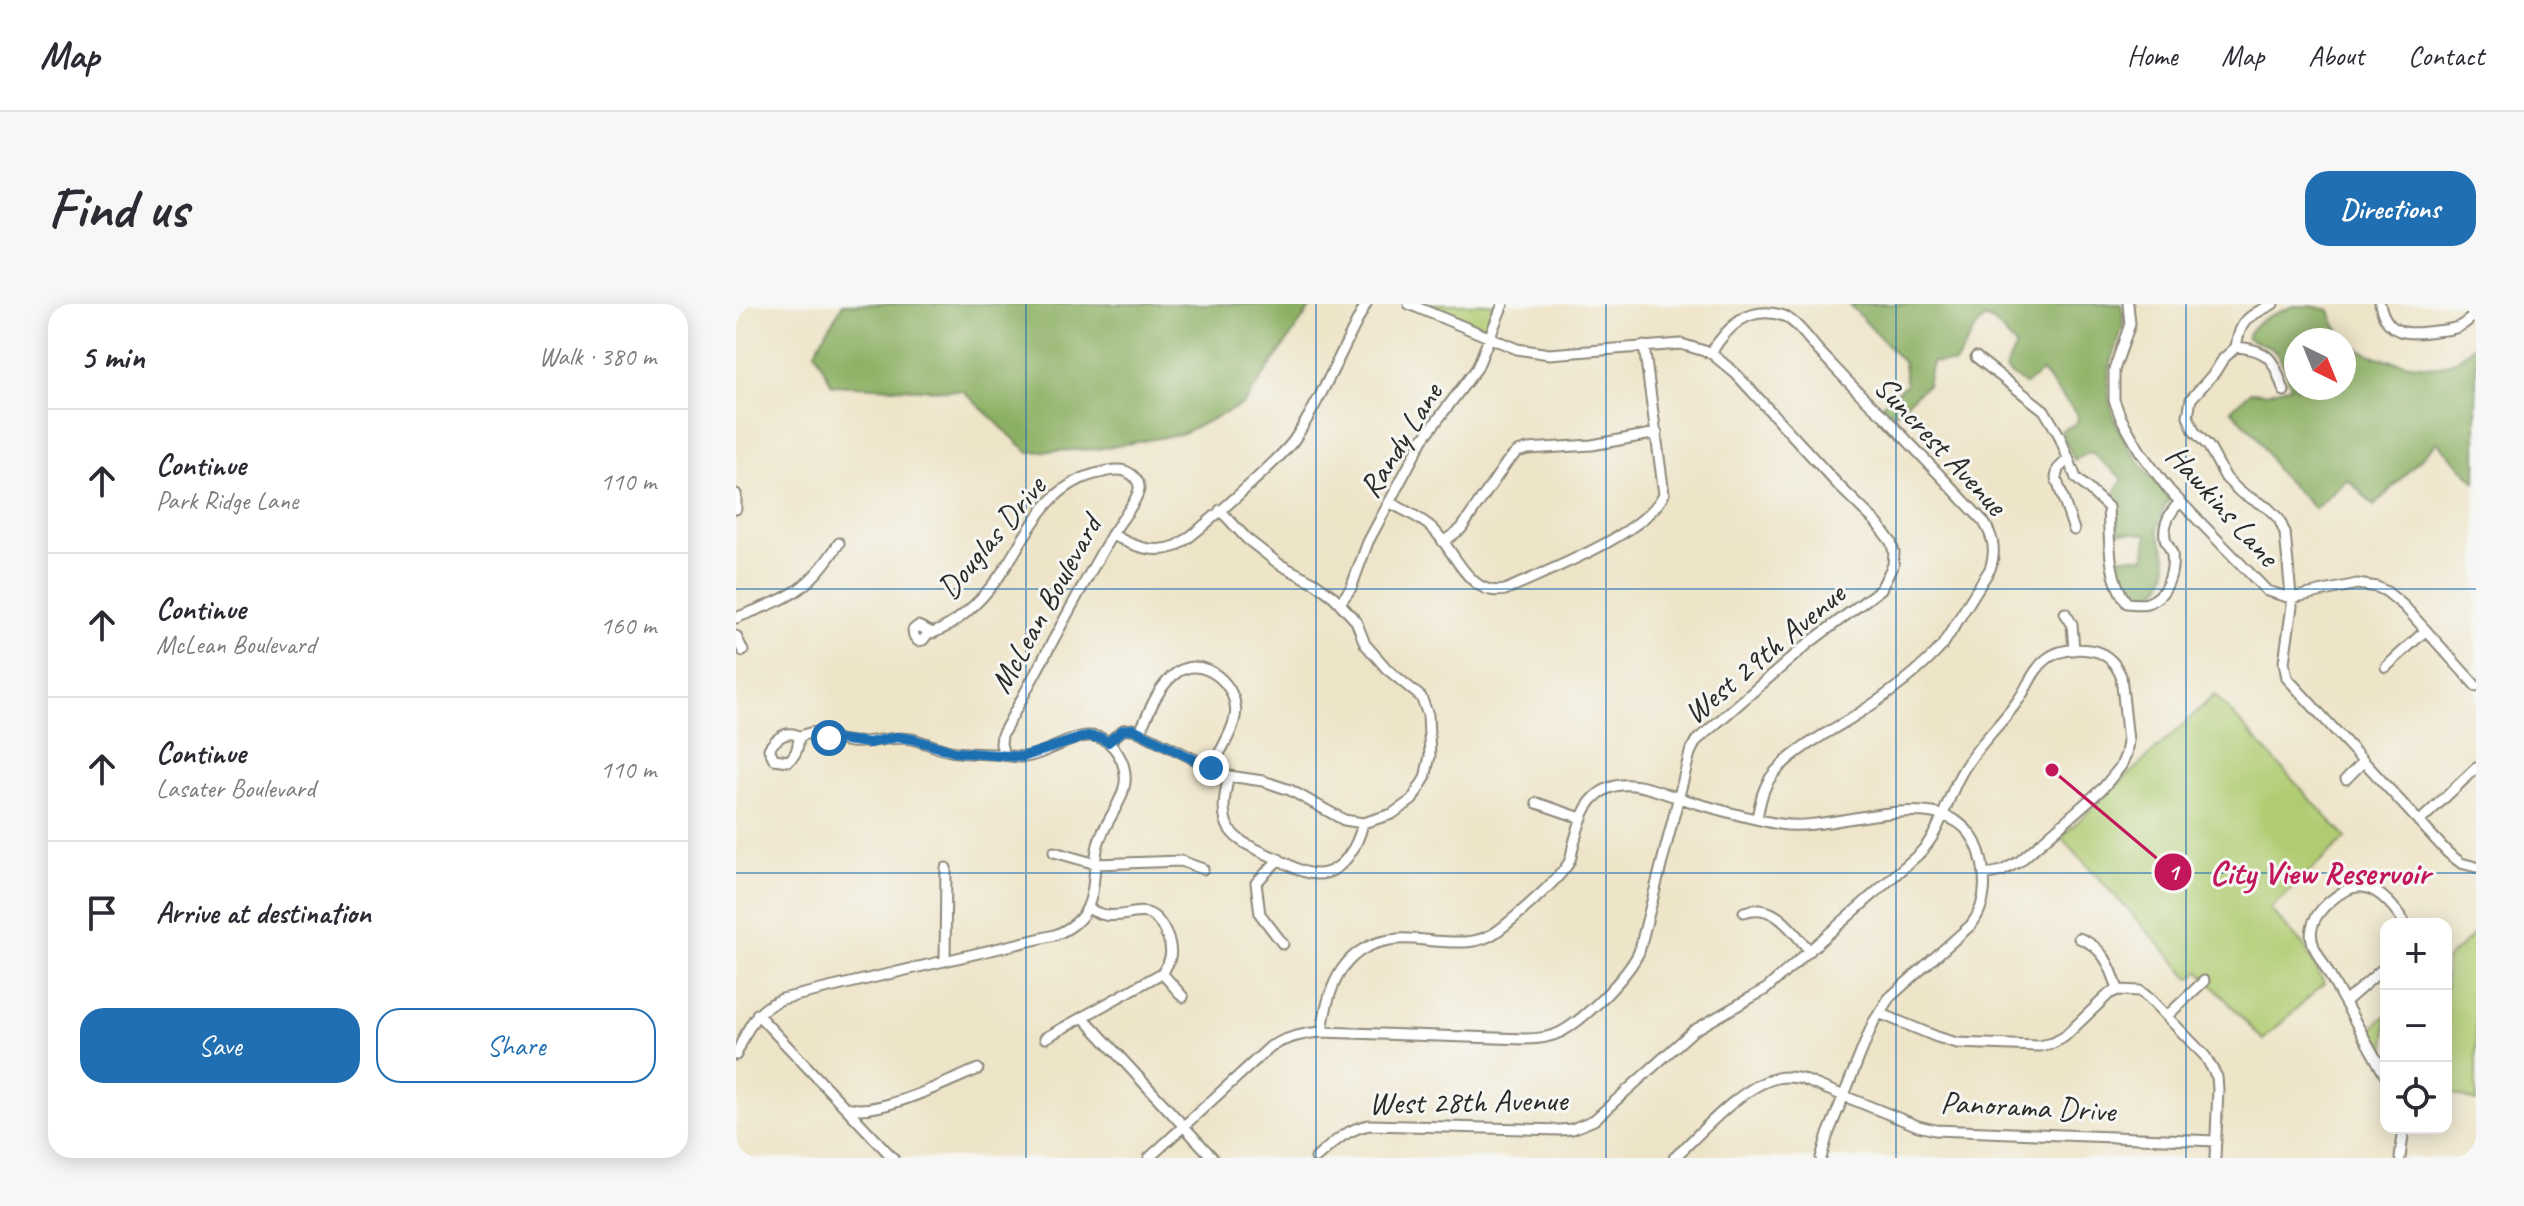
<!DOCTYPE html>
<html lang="en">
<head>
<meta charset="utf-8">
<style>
	:root { --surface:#fff; --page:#f7f7f7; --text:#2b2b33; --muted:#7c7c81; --line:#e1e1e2; --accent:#1f6fb2 }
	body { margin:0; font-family:Caveat,sans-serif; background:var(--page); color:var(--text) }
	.controls { position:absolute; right:24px; bottom:24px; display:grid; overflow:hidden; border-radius:16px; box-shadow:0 4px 20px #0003 }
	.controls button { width:72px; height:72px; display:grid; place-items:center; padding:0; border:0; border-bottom:2px solid var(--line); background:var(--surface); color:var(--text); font:40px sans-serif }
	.compass { position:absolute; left:1548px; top:24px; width:72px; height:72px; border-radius:50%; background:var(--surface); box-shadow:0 4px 20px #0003; rotate:137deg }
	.stop { position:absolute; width:24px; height:24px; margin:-18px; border:6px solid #1f6fb2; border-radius:50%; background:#fff }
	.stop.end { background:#1f6fb2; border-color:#fff; box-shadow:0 2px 8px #0008 }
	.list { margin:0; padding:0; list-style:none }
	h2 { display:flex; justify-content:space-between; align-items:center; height:104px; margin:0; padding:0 32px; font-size:34px }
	h2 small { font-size:26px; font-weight:400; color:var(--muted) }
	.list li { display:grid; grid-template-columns:52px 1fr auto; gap:24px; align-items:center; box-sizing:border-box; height:144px; padding:0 32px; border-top:2px solid var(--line) }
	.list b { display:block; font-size:30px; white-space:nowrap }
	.list p { margin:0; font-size:26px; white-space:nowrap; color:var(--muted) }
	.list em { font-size:26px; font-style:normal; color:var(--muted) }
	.actions { display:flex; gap:16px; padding:24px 32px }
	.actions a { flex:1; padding:18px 0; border:2px solid var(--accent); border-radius:24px; text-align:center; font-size:28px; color:var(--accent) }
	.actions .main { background:var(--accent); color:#fff }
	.icon { flex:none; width:44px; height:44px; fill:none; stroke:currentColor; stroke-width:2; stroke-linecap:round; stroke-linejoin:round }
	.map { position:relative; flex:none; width:1740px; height:854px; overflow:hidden; border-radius:24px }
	header { display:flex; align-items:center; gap:48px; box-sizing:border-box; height:112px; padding:0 40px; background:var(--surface); border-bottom:2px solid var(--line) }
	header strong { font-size:38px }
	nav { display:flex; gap:44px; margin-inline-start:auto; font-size:28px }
	.intro { display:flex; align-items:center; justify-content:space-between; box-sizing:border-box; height:192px; padding:0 48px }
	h1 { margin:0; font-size:56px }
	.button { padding:20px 36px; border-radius:24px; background:var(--accent); color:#fff; font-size:28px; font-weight:700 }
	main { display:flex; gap:48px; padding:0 48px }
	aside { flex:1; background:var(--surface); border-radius:24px; box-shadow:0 4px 20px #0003 }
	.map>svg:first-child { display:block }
	.green { fill:#b0cc72; stroke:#6e7c4e; stroke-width:2 }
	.forest { fill:#8cb064; stroke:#5c6e48; stroke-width:2; fill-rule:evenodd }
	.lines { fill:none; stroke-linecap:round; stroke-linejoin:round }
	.minor-casing { stroke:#8c887a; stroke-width:13 }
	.minor { stroke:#fff; stroke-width:9 }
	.route { stroke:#1f6fb2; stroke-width:10 }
	.grid { fill:none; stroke:#1f6fb2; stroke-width:2; stroke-opacity:0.55 }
	.labels { text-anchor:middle; stroke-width:6; stroke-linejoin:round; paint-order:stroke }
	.street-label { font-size:32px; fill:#2b2b2b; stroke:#f6f6f2 }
	.leader { fill:none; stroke:#c2185b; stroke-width:3 }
	.callout-dot { fill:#c2185b; stroke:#f6f6f2; stroke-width:3 }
	.mark-label { font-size:24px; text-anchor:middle; font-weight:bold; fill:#fff }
	.callout-label { font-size:34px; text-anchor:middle; font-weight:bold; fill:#c2185b; stroke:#f6f6f2; stroke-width:6; stroke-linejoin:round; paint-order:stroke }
</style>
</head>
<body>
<header>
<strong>Map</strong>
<nav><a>Home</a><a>Map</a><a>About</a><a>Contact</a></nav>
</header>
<div class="intro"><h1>Find us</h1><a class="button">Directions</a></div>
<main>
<aside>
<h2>5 min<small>Walk · 380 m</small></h2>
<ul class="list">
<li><svg class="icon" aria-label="ahead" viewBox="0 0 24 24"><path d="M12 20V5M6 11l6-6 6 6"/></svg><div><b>Continue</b><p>Park Ridge Lane</p></div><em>110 m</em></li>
<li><svg class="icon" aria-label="ahead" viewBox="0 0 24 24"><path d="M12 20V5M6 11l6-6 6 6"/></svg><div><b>Continue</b><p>McLean Boulevard</p></div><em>160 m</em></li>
<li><svg class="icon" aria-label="ahead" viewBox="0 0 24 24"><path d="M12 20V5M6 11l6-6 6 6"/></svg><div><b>Continue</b><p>Lasater Boulevard</p></div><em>110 m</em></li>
<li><svg class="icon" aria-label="arrive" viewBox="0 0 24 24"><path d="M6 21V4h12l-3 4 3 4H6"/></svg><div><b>Arrive at destination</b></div></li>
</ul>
<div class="actions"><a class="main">Save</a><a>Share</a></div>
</aside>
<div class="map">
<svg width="1740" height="854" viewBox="0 0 1740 854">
	<rect width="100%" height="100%" fill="#f6f6f2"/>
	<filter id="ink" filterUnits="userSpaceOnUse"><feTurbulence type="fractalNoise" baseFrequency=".0125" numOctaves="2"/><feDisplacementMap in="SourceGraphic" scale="16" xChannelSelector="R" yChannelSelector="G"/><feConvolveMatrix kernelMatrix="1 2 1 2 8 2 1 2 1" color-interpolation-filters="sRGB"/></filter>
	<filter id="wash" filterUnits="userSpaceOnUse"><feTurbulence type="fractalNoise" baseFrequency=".006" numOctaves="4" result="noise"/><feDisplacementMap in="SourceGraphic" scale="32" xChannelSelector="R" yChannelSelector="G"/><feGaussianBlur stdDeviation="1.8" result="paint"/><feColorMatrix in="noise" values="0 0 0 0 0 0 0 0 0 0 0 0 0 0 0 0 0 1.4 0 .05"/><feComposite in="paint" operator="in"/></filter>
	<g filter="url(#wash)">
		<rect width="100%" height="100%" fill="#eee4c8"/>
		<path class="green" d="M691,0H760L749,23Z
			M1479,391L1610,534L1534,605L1569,643L1588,679L1527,736L1464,668L1455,675L1325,533Z
			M1740,628V798L1710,787V656Z
			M1650,711V761L1632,728Z"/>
		<path class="forest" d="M107,0H577L508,100L445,130L361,145L292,148L227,87L96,81L79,47Z
			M1113,0H1385C1391,23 1381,38 1375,59C1360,108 1403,161 1434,195C1428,203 1423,213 1422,224C1422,233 1427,239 1429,248C1436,271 1424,290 1402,296C1385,287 1384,270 1382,253H1409L1411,230L1383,228L1382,215L1375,196L1387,175L1355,148L1338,156L1325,127L1341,119L1342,111L1306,68L1289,81L1269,66L1280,42L1259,19L1249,14C1235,27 1230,43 1219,60L1196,58L1191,81L1158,110L1146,101L1170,80L1168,59Z
			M1558,2H1575L1594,6C1604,47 1646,58 1684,61C1692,62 1701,64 1709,61C1722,56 1730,49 1740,39V178L1701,138L1638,202L1612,175L1579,205L1541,167L1520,131L1495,106L1514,88L1530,89L1555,82C1550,68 1545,48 1530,41C1523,38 1517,38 1511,34C1517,15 1541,9 1558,2ZM1560,36H1608V84H1560Z"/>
	</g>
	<g filter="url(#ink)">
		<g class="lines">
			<g class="minor-casing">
				<path id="minor" d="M1392,0L1394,20L1378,66V96L1385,114L1405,149L1433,186L1531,287L1555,294L1621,280L1641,283L1651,288L1668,302L1740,382
					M1644,0C1651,32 1672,31 1699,27C1707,26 1717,26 1724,22C1730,19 1735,14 1740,10
					M1500,43C1504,15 1513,12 1537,0
					M975,49C991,23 1013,0 1048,12C1062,19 1073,36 1083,47C1105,70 1125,93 1149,113L1248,218C1258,235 1260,247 1254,265L1206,342C1181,370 1146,395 1114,415C1088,431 1059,445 1038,469C1027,482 1024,498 1021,514
					M1240,53L1308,106L1323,131L1340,174L1372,203C1374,235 1371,273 1391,299C1397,299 1406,301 1411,299C1431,293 1438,269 1436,250C1435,244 1429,239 1429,233C1427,219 1435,207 1444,198
					M1548,87C1537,56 1535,46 1500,43L1487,55L1479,68L1455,95L1452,112L1458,127L1473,143L1490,174L1504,188L1532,204L1543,215L1549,229L1556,302L1548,358L1551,374L1712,549L1725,559L1740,563
					M1332,155L1322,165L1320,174L1338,226
					M0,190V205
					M655,199C669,207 686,214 697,225C718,245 733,294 769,286C810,267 909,231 928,190L908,42
					M376,230C394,241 418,251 440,242C457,234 547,152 558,136C585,96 607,43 630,0
					M707,238L725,225L771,158L781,148L792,145L856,141L921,129
					M604,299L615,284L632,238L687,135L741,64L767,0
					M1329,309L1336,320L1338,346
					M0,314C53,293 71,289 103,239
					M193,328L187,336L182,337L178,332L177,326L182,322L197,329C223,319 246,295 262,274C290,235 307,184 359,170C369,168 380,164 389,167C397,170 404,177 403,185C401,198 382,220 375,232C337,297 303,364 266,431L265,440L268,451
					M0,332L7,347
					M1650,363L1690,326
					M404,428C413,408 421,384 439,370C467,348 505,383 499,413C496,430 483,449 475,464
					M372,438L387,426L397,425L493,472L527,477L554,486L608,516L627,519L656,510L676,496L689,474L694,452L692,411L685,393L651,365L629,340L620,317L598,293L579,279L543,260L511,235L484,206
					M493,472C489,488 484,511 494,526C503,539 521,545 535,552C549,558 565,570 581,570C607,570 622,541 627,519
					M1610,475L1627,458
					M801,499L845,514
					M1683,518L1740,464
					M318,548L360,560L445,557L467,565
					M543,555L520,579L524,610L547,640
					M1008,608C1038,597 1056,627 1074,647
					M209,657L210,564
					M426,669L447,693
					M1382,686L1404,687L1413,694L1469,752L1481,773L1482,785L1479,854
					M1609,698L1650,662
					M1143,709L1201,733L1221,739L1303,742L1317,739L1328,733L1373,690L1382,686C1375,662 1367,643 1343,634
					M21,710L157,854
					M1431,712L1468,677
					M347,713L477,854
					M586,728C592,682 607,639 662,635C674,634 687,636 698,637C719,638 738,641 757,630C773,620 823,575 832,560C835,556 836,548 837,543C844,517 849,490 879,482C901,477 923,488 943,494C976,504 1010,514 1043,520C1103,531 1227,465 1246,558C1251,581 1249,603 1235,621L1153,694L1137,719L1091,833L1085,854
					M309,734L426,669C435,657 437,648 432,634C414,591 397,616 369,611C363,610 357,607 352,604
					M0,751C12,724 17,707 46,695L319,631C363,613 355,584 361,545C367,511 409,484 378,444C353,413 317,451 288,453C278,453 268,451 258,450C242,449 225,450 210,446C198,443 187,437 175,435C155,431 135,440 115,438C102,437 92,431 80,429C73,427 69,432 63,432C61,432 59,430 57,430C47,428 38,437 33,445L38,455L52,457C61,451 62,443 63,432
					M1650,773L1578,643C1576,637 1574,631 1576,624C1579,606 1608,581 1627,583C1644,585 1661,606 1669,620
					M111,803C139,814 213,777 242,765
					M413,854L535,742C552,733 567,729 586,728L789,735C801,735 813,734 825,728C849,715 892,672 903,648L954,449L960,437L1073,339L1145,285L1157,261L1158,248L1155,238L1140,218L1103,182L1000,70L975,49L945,40L813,50L781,45L673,0
					M580,854C597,839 611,825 633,821L824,826L836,825L858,816L957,727L1030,685L1183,550C1206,527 1210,495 1226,468C1241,441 1266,420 1283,395C1292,382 1298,364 1312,354C1323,346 1340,344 1353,346C1370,348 1379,358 1385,372L1392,437L1390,450L1385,462L1367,484L1284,557L1266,567L1248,571
					M938,854C965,829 1005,782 1041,774C1050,772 1058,773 1066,775L1182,822L1199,826L1480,837
					M1664,854L1668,824"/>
			</g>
			<use href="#minor" class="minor"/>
		</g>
	</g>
	<g class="lines" filter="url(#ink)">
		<path class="route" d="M93,434L133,439L161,433L176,435L219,448L286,453L351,432L365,434L372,438L387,426L397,425L475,464"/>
	</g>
	<path class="grid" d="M290,0V854M580,0V854M870,0V854M1160,0V854M1450,0V854M0,285H1740M0,569H1740"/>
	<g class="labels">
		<g class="street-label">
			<text transform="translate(664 136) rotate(-58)" y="11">Randy Lane</text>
			<text transform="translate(1205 141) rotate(47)" y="11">Suncrest Avenue</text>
			<text transform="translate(1487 201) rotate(48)" y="11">Hawkins Lane</text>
			<text transform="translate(255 233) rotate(-50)" y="11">Douglas Drive</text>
			<text transform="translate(309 300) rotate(-61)" y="11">McLean Boulevard</text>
			<text transform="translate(1028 349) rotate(-40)" y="11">West 29th Avenue</text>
			<text transform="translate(732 797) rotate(-1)" y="11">West 28th Avenue</text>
			<text transform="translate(1292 802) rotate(3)" y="11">Panorama Drive</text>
		</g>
	</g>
	<path class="leader" d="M1316 466L1437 568"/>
	<g class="callout-dot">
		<circle cx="1316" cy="466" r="8"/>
		<circle cx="1437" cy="568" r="20"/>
	</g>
	<g class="mark-label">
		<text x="1437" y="576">1</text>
	</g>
	<g class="callout-label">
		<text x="1584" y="580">City View Reservoir</text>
	</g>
</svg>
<div class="controls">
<button>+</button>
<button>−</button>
<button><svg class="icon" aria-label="locate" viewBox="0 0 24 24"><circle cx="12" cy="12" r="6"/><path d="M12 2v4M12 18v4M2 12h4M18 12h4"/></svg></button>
</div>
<svg class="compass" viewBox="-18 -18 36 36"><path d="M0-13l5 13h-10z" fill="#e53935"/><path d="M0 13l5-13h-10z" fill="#7c7c81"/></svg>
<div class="stop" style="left:93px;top:434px"></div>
<div class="stop end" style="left:475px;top:464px"></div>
</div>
</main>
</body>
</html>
